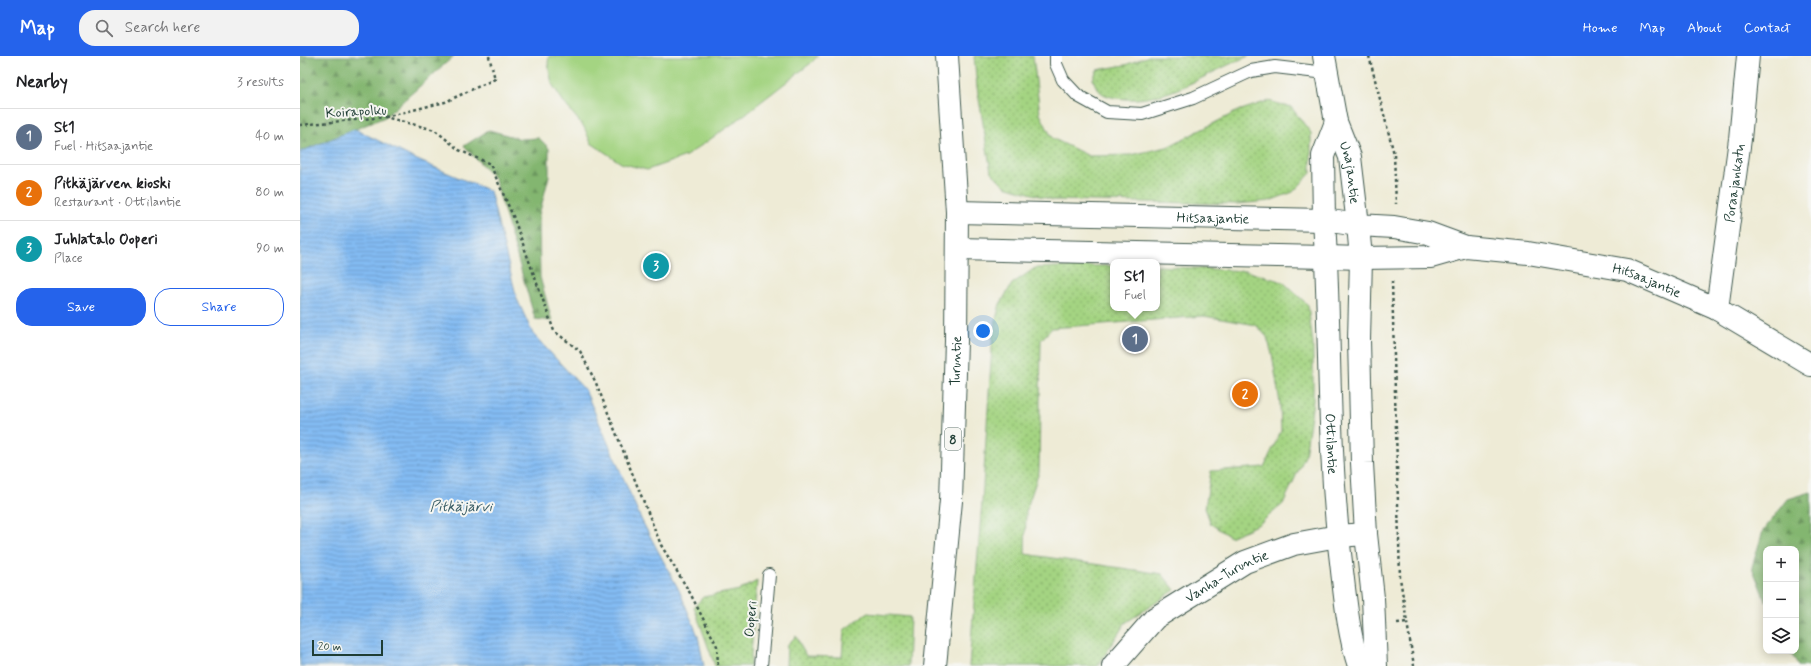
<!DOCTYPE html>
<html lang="en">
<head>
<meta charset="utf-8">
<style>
	:root { --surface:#fff; --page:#f2f2f2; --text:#202124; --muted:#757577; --line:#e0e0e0; --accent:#2563eb }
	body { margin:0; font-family:Mynerve,sans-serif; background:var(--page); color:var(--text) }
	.controls { position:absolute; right:12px; bottom:12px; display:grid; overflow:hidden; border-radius:8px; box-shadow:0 2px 10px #0003 }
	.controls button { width:36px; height:36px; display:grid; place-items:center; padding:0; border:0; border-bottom:1px solid var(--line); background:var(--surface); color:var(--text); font:20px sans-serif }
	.scale { position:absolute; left:12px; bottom:10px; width:71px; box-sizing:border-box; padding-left:4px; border:2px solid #1f3d34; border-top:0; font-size:11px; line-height:14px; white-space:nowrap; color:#1f3d34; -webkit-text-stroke:3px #f6f6f2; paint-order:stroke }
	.you { position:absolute; left:683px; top:275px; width:14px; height:14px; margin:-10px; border:3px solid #fff; border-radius:50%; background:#1a73e8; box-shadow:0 0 0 6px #1a73e833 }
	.badge { display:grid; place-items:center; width:26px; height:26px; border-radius:50%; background:var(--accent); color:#fff; font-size:13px; font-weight:700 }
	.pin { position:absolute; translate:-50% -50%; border:2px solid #fff; box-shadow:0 1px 4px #0006 }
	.popup { position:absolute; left:810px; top:203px; width:50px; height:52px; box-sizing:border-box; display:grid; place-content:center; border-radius:8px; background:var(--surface); filter:drop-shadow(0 1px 3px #0005); font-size:13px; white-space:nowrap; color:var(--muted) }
	.popup b { font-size:15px; color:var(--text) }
	.popup::after { content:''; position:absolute; left:50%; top:100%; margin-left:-8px; border:8px solid transparent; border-top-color:var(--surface) }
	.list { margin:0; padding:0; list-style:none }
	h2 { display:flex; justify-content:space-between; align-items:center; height:52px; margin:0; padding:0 16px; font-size:17px }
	h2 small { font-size:13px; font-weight:400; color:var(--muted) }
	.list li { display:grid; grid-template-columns:26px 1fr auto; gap:12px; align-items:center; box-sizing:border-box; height:56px; padding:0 16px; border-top:1px solid var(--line) }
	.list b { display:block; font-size:15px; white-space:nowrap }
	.list p { margin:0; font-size:13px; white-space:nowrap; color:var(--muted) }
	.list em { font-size:13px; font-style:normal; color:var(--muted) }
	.actions { display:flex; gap:8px; padding:12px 16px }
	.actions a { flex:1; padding:9px 0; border:1px solid var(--accent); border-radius:16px; text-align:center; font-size:14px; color:var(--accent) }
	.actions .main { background:var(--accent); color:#fff }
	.icon { flex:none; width:22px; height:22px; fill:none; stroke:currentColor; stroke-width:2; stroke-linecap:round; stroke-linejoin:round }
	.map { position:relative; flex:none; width:1511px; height:610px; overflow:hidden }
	header { display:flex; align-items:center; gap:24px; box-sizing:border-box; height:56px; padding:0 20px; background:var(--accent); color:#fff }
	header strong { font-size:19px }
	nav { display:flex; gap:22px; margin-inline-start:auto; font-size:14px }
	.search { width:280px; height:36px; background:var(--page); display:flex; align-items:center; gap:10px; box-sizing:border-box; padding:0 14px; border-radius:16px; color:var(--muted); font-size:15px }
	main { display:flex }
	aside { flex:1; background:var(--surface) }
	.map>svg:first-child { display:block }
	.grass { fill:url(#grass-dots); stroke:#62885b }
	.forest { fill:url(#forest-firs); stroke:#517a52 }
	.garden { fill:#a4d482; stroke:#62885b }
	.water { fill:url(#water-rules); stroke:#517c94 }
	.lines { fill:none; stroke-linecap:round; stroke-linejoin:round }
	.service-casing { stroke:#3e574c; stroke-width:14 }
	.minor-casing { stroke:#3e574c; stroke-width:24 }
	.tertiary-casing { stroke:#3e574c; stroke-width:24 }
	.secondary-casing { stroke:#3e574c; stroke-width:24 }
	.trunk-casing { stroke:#3e574c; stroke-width:24 }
	.path { stroke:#3e574c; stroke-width:2.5; stroke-dasharray:3 3; stroke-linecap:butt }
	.service { stroke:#fff; stroke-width:12 }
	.minor { stroke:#fff; stroke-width:22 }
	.tertiary { stroke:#fff; stroke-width:22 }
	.secondary { stroke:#fff; stroke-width:22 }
	.trunk { stroke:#fff; stroke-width:22 }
	.labels { text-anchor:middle; stroke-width:4; stroke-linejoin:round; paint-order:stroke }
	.shield { fill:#f6f6f2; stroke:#60746d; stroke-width:1 }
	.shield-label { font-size:13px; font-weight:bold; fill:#1f3d34 }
	.street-label { font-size:14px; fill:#1f3d34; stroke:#f6f6f2 }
	.water-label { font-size:15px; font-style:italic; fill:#385c64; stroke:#f6f6f2 }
</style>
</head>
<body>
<header>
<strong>Map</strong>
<div class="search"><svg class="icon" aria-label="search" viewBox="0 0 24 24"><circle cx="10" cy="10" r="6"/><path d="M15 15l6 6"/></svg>Search here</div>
<nav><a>Home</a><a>Map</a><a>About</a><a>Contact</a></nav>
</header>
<main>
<aside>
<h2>Nearby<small>3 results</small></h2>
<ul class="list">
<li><span class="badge" style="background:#5c6f8a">1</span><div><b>St1</b><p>Fuel · Hitsaajantie</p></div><em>40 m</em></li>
<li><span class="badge" style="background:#e8710a">2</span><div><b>Pitkäjärven kioski</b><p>Restaurant · Ottilantie</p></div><em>80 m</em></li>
<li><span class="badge" style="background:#0f9aa8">3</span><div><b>Juhlatalo Ooperi</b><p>Place</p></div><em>90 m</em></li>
</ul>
<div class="actions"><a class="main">Save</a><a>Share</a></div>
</aside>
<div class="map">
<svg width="1511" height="610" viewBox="0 0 1511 610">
	<defs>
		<pattern id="grass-dots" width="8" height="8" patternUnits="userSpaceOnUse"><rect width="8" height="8" fill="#a4d482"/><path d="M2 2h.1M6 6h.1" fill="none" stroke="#85ad6b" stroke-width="1.8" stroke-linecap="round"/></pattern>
		<pattern id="forest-firs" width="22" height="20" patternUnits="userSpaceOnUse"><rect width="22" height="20" fill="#83b670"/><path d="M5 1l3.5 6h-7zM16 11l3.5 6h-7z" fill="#6b955d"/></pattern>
		<pattern id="water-rules" width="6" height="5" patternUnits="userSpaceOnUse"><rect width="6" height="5" fill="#83bbf3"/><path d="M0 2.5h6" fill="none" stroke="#6b99c6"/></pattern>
	</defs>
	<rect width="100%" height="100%" fill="#f6f6f2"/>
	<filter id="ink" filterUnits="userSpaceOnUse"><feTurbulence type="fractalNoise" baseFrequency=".025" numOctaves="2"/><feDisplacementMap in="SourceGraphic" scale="8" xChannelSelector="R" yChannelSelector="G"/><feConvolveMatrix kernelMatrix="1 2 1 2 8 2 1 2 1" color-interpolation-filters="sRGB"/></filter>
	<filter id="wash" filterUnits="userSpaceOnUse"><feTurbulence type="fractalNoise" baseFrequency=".012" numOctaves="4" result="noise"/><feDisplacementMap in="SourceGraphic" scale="16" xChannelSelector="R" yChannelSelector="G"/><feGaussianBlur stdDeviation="0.9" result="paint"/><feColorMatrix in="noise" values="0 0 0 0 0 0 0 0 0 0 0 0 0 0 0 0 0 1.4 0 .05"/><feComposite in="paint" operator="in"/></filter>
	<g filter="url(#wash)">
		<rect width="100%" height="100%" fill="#eeebd6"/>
		<path class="grass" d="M674,0H733L740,58L752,82L789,100L831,99L867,91L938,55L968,45L991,51L1011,77V117L993,136L969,145L937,148L753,144L705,130L691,116L677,31Z
			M849,0H949C906,16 865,50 817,42C803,40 797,36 793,23L797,14L825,9Z
			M785,210H813V252H857V210L946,215L983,226L1008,249L1013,288V345L1005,400L983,448L959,468L930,481L911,468L905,452L911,415L964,411L981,375L980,347L972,298L967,281L956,269L904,260L752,272L741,284L739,416L726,455L725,498L862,518L875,534L825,567L798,610H669L682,446L693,275L700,248L712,228L735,212Z
			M457,525L450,610H415L394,551L403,541L440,534Z
			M567,557L610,561L608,610H486L487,589L496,580L506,600L542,601L544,574Z"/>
		<path class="forest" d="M0,0H154L85,61L0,96Z
			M189,74L221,83L239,82L249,92V120L239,159L240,221L252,265L235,263L195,123L164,90Z
			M1511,436V610H1498L1490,595H1496V493H1466V546L1452,511L1463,475L1488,443Z"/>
		<path class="garden" d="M249,0H518L511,7L435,66L386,100L347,114L321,107L291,87L284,71L265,48L252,28L248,7Z"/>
		<path class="water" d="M55,73L115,103L190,135L217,243L233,278L285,334L342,465L379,534L398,580L404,610H0V96Z"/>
	</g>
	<g filter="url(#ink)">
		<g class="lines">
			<g class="service-casing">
				<path id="service" d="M756,0V8L763,24L778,40L807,56L842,58L893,42L951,15L975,11L1026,17
					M461,610L469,519"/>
			</g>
			<g class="minor-casing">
				<g id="minor">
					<path id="s1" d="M1417,253L1440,83L1448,0"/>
					<path id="s2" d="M813,610L855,562L945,506L994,488L1038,480L1066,478"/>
				</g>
			</g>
			<g class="tertiary-casing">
				<g id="tertiary">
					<path id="s3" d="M1024,0L1036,66L1050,101L1058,169L1094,171L1128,177L1166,191L1228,197L1327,214L1417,253L1511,309"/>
					<path d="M1024,164L1023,100L1036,66"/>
					<path d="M1027,201L1061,202L1131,201L1166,191"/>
				</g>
			</g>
			<g class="secondary-casing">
				<g id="secondary">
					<path id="s4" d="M657,156L1024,164L1058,169L1061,202L1059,284L1062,407L1066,478L1073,542L1076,610"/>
					<path id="s5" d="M1024,164C1031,278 1027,392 1041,506C1045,540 1048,577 1059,610"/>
					<path d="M658,193L1027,201"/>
				</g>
			</g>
			<g class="trunk-casing">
				<g id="trunk">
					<path id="s6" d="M635,610L651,445L656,285L657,156L647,0"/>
				</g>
			</g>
			<path class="path" d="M1069,0L1094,98L1096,148
				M85,61L145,46L195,23L189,0
				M0,69L85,61L135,74L159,94L190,108L213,160L254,275L280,295L296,327L361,489L390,537L417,590L418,610
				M1092,225L1100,522L1114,610
				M1097,567L1107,566"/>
			<use href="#service" class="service"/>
			<use href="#minor" class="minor"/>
			<use href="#tertiary" class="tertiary"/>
			<use href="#secondary" class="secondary"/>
			<use href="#trunk" class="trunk"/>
		</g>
	</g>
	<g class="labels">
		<rect class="shield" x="645" y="372" width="16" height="22" rx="3"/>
		<g class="shield-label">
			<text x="653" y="388">8</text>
		</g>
		<g class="street-label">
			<text transform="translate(56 55) rotate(-3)" y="5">Koirapolku</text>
			<text dy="5" stroke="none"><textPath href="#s3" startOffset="120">Unajantie</textPath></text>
			<text dy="5" stroke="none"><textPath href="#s1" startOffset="127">Poraajankatu</textPath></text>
			<text dy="5" stroke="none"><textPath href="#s4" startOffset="256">Hitsaajantie</textPath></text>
			<text dy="5" stroke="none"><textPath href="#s3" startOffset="469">Hitsaajantie</textPath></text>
			<text dy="5" stroke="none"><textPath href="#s6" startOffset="306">Turuntie</textPath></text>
			<text dy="5" stroke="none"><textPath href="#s5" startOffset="224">Ottilantie</textPath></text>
			<text dy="5" stroke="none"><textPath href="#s2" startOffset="147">Vanha-Turuntie</textPath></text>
			<text transform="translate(450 563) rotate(-85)" y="5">Ooperi</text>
		</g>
		<g class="water-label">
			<text x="161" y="455">Pitkäjärvi</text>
		</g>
	</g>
</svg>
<div class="controls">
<button>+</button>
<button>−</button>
<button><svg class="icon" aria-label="layers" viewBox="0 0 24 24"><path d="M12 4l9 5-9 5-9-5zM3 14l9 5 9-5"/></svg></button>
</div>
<div class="scale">20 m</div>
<div class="you"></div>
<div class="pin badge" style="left:835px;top:283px;background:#5c6f8a">1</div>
<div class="popup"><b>St1</b>Fuel</div>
<div class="pin badge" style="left:945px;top:338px;background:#e8710a">2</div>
<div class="pin badge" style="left:356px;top:210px;background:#0f9aa8">3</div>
</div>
</main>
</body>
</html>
